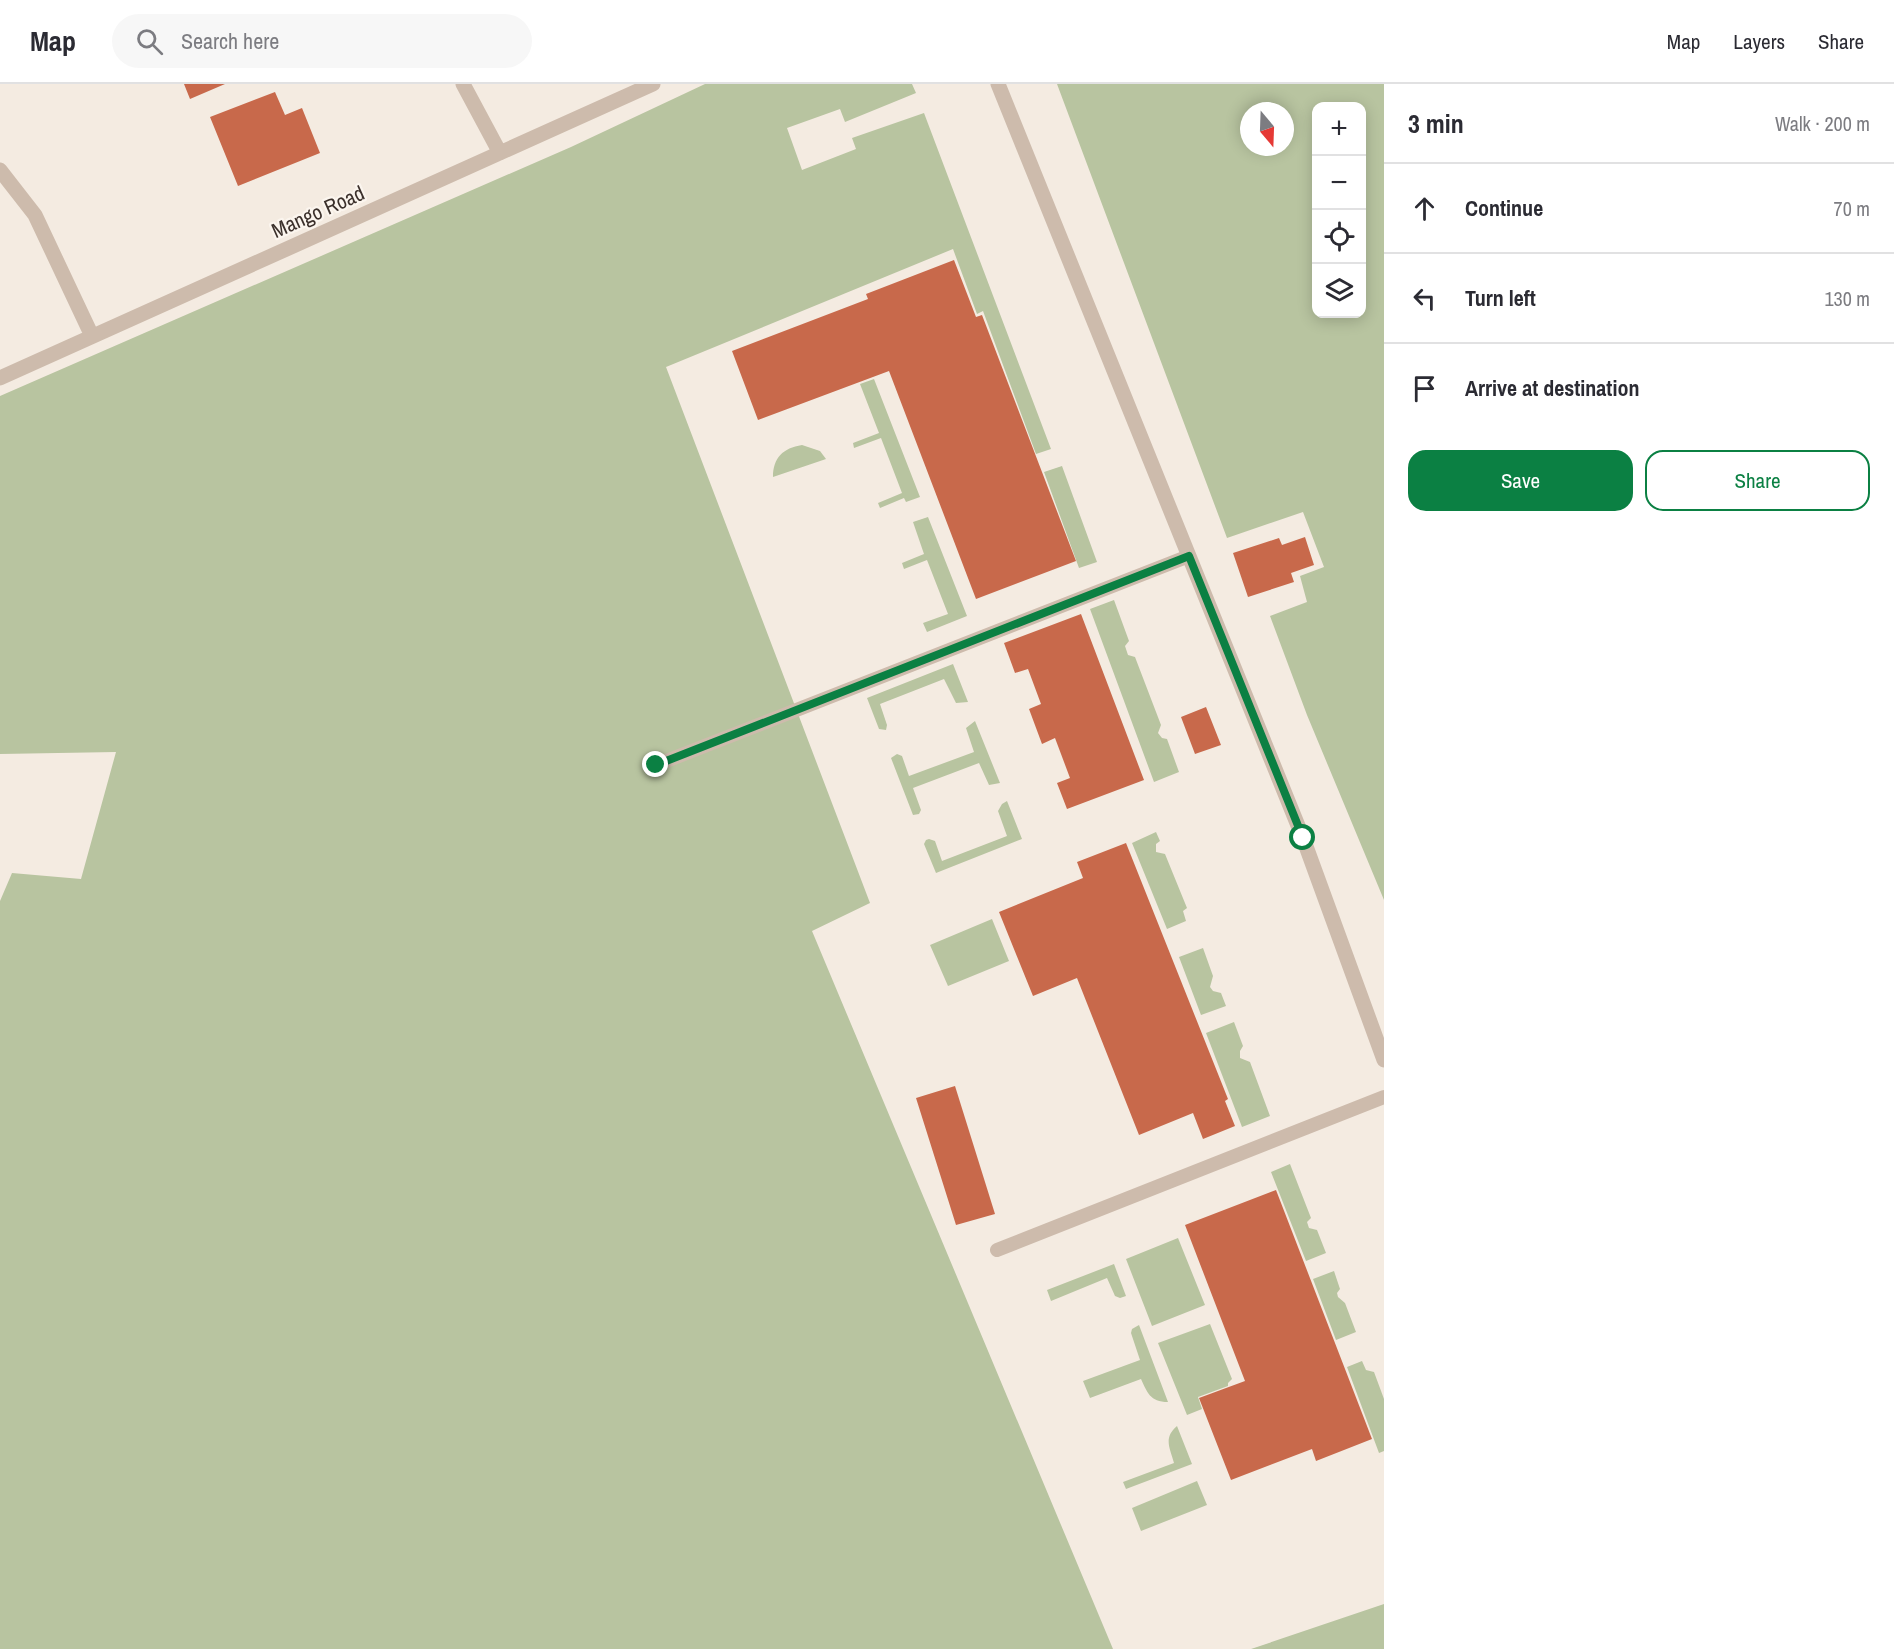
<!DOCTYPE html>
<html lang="en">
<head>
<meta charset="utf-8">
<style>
	:root { --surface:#fff; --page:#f7f7f7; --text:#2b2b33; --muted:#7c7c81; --line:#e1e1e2; --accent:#0b8043 }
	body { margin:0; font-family:"Archivo Narrow",sans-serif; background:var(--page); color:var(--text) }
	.controls { position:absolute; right:18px; top:18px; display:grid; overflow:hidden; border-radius:12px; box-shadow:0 3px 15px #0003 }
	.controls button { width:54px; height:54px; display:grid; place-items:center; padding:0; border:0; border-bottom:2px solid var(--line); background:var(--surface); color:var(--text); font:30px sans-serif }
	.compass { position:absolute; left:1240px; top:18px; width:54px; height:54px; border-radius:50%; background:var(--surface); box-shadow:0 3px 15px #0003; rotate:161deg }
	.stop { position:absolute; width:18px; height:18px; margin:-14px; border:4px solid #0b8043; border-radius:50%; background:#fff }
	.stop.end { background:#0b8043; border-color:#fff; box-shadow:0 2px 6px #0008 }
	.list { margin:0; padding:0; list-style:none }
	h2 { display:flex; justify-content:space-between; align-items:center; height:78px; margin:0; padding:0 24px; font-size:26px }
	h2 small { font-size:20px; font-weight:400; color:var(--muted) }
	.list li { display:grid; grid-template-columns:39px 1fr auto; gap:18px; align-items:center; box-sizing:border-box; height:90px; padding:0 24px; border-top:2px solid var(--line) }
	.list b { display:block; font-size:22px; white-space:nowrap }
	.list em { font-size:20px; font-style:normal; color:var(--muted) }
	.actions { display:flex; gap:12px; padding:18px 24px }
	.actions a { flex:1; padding:14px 0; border:2px solid var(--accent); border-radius:18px; text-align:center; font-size:21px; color:var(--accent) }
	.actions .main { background:var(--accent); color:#fff }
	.icon { flex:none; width:33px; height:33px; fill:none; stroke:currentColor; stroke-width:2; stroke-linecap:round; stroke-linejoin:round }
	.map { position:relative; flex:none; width:1384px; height:1565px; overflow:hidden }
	header { display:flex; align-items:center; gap:36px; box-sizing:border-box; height:84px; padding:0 30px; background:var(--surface); border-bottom:2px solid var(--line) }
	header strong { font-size:28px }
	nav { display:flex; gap:33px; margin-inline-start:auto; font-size:21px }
	.search { width:420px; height:54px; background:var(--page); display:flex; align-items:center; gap:15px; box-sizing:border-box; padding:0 21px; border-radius:33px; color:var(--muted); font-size:22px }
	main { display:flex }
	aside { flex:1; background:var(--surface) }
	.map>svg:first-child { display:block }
	.green { fill:#b8c4a0; fill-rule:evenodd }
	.building { fill:#c8694b }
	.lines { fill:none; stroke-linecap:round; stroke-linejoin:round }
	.lane { stroke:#cdbbac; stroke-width:14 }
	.street { stroke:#cdbbac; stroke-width:15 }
	.route { stroke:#0b8043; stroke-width:8 }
	.labels { text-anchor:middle; stroke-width:4.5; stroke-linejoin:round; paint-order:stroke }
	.street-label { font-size:21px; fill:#3b302b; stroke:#fbf5ee }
</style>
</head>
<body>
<header>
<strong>Map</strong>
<div class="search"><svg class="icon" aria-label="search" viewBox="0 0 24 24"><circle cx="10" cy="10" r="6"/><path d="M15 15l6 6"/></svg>Search here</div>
<nav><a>Map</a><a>Layers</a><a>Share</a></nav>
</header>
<main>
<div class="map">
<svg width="1384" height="1565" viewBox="0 0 1384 1565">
	<rect width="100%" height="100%" fill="#f4ebe1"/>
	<path class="green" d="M705,0H912L916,9L845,38L840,25L787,44L802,86L856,65L852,54L924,29L1051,365L1036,370L983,227L977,230L953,165L666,283L870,819L812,847L1113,1565H0V817L12,789L81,795L116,668L0,670V312L571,63Z
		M1057,0H1384V816L1307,631L1270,532L1307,518L1300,492L1324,483L1303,428L1227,454ZM1316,22H1362V230H1316ZM1249,27H1285V63H1249Z
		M874,295L920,413L906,418L904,414L880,424L878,419L902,409L881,354L854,364L853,359L879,349L860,300Z
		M802,361L820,367L826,375L773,393C773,374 783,364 802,361Z
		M1062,382L1097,478L1079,484L1044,388Z
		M928,433L967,532L927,548L923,539L948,530L927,476L904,485L902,479L924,470L913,438Z
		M1114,516L1129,557L1125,562L1128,571L1135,573L1161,641L1158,649L1162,654L1167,655L1179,688L1154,698L1090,525Z
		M953,580L968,618L956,619L944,595L880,620L887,641L886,646L879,645L867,614Z
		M975,637L1000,699L989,701L979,679L913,704L921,726L919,730L913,731L891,674L897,670L902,672L909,692L974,668L966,644Z
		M1007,717L1022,755L936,789L924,760L926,756L929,755L935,757L942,777L1007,752L998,727L1002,720Z
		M1156,748L1160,757L1156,760V768L1165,770L1187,824L1183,827L1186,837L1167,845L1132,759Z
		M992,835L1009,877L948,902L930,861Z
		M1203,864L1213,892L1210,903L1213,907L1221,909L1226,922L1201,931L1179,873Z
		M1234,938L1243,962L1240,967V974L1250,978L1270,1032L1242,1043L1206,949Z
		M1290,1080L1311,1134L1307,1138L1309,1144L1317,1146L1326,1169L1306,1177L1271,1088Z
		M1178,1154L1205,1221L1152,1242L1126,1175Z
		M1114,1180L1126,1212L1120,1214L1115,1212L1107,1194L1051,1217L1047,1206Z
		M1334,1187L1340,1205L1337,1209L1338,1213L1345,1219L1356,1248L1336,1256L1313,1195Z
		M1210,1240L1232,1295L1228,1299V1302L1198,1313L1202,1325L1187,1331L1158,1259Z
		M1139,1241L1168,1318C1150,1318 1147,1308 1141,1295L1090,1314L1083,1297L1140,1276L1131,1249L1132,1245Z
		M1362,1277L1366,1286L1374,1288L1384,1315V1367L1379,1369L1347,1283Z
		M1177,1342L1192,1380L1126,1405L1123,1398L1174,1379C1170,1364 1163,1354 1177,1342Z
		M1197,1397L1207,1421L1141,1447L1132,1424Z
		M1384,1520V1565H1251Z"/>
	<path class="building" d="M184,0H225L190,15Z
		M275,8L285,31L302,24L320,69L238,102L210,33Z
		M954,176L976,233L982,231L1076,477L976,515L889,287L758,336L732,267L868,215L866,210Z
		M1305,453L1314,481L1291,489L1294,498L1248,513L1233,469L1279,454L1282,461Z
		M1081,530L1144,696L1067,725L1057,699L1070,694L1055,654L1042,660L1029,625L1041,620L1028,585L1015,589L1004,559Z
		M1206,623L1221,661L1195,670L1181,633Z
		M1126,759L1228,1015L1225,1017L1235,1042L1203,1055L1193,1029L1139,1051L1077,894L1033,912L999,828L1083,794L1077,778Z
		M955,1002L995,1130L956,1141L916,1014Z
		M1276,1106L1372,1355L1316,1377L1312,1365L1231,1396L1199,1314L1245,1297L1185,1141Z"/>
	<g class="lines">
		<path class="lane" d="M656,681L1189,472
			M997,1166L1384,1013"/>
		<path class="street" d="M463,0L500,69
			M998,0L1303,754L1384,976
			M0,86L35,131L92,252
			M0,294L653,0"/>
	</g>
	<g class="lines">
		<path class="route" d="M656,681L1189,472L1303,754"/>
	</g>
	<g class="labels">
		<g class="street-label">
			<text transform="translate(318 128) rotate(-24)" y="7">Mango Road</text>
		</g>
	</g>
</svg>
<div class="controls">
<button>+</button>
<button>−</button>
<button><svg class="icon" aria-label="locate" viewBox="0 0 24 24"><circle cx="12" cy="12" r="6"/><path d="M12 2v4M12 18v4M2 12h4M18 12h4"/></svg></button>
<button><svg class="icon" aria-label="layers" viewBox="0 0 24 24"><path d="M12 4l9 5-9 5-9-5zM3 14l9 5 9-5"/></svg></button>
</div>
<svg class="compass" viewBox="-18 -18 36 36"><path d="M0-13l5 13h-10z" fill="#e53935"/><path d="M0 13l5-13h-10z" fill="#7c7c81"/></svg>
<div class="stop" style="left:1303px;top:754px"></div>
<div class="stop end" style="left:656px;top:681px"></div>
</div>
<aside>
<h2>3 min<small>Walk · 200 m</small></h2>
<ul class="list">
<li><svg class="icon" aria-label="ahead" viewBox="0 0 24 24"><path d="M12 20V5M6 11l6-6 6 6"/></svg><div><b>Continue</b></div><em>70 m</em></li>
<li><svg class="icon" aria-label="left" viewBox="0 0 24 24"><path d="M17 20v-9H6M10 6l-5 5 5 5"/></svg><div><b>Turn left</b></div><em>130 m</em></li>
<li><svg class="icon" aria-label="arrive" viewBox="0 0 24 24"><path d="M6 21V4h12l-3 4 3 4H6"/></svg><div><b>Arrive at destination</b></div></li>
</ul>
<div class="actions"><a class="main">Save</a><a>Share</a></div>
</aside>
</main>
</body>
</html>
